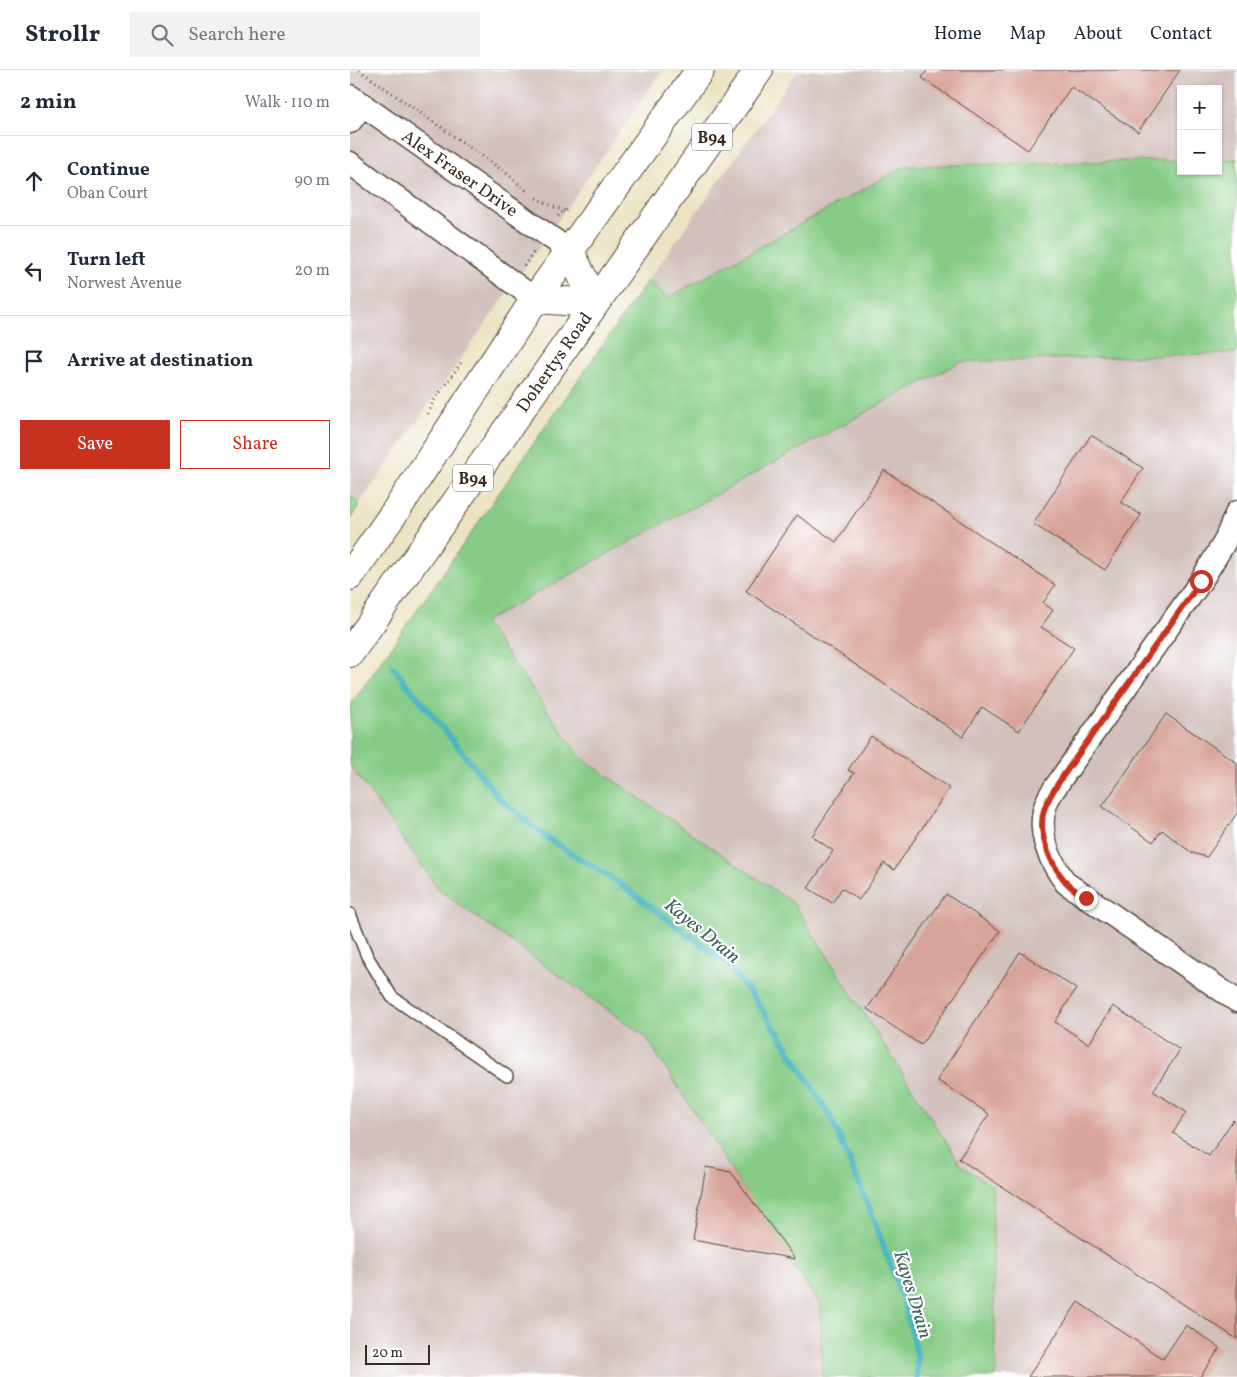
<!DOCTYPE html>
<html lang="en">
<head>
<meta charset="utf-8">
<style>
	:root { --surface:#fff; --page:#f2f2f3; --text:#1f2937; --muted:#747a83; --line:#e0e1e3; --accent:#c8321e }
	body { margin:0; font-family:Vollkorn,serif; background:var(--page); color:var(--text) }
	.controls { position:absolute; right:15px; top:15px; display:grid; overflow:hidden; border-radius:0px; box-shadow:0 1px 4px #0004 }
	.controls button { width:45px; height:45px; display:grid; place-items:center; padding:0; border:0; border-bottom:1px solid var(--line); background:var(--surface); color:var(--text); font:25px sans-serif }
	.scale { position:absolute; left:15px; bottom:12px; width:65px; box-sizing:border-box; padding-left:5px; border:2px solid #3b2a1e; border-top:0; font-size:14px; line-height:18px; white-space:nowrap; color:#3b2a1e; -webkit-text-stroke:4px #fff; paint-order:stroke }
	.stop { position:absolute; width:15px; height:15px; margin:-11px; border:4px solid #c8321e; border-radius:50%; background:#fff }
	.stop.end { background:#c8321e; border-color:#fff; box-shadow:0 1px 5px #0008 }
	.list { margin:0; padding:0; list-style:none }
	h2 { display:flex; justify-content:space-between; align-items:center; height:65px; margin:0; padding:0 20px; font-size:21px }
	h2 small { font-size:16px; font-weight:400; color:var(--muted) }
	.list li { display:grid; grid-template-columns:32px 1fr auto; gap:15px; align-items:center; box-sizing:border-box; height:90px; padding:0 20px; border-top:1px solid var(--line) }
	.list b { display:block; font-size:19px; white-space:nowrap }
	.list p { margin:0; font-size:16px; white-space:nowrap; color:var(--muted) }
	.list em { font-size:16px; font-style:normal; color:var(--muted) }
	.actions { display:flex; gap:10px; padding:15px 20px }
	.actions a { flex:1; padding:11px 0; border:1px solid var(--accent); border-radius:0px; text-align:center; font-size:18px; color:var(--accent) }
	.actions .main { background:var(--accent); color:#fff }
	.icon { flex:none; width:28px; height:28px; fill:none; stroke:currentColor; stroke-width:2; stroke-linecap:round; stroke-linejoin:round }
	.map { position:relative; flex:none; width:887px; height:1307px; overflow:hidden }
	header { display:flex; align-items:center; gap:30px; box-sizing:border-box; height:70px; padding:0 25px; background:var(--surface); border-bottom:1px solid var(--line) }
	header strong { font-size:24px }
	nav { display:flex; gap:28px; margin-inline-start:auto; font-size:18px }
	.search { width:350px; height:45px; background:var(--page); display:flex; align-items:center; gap:12px; box-sizing:border-box; padding:0 18px; border-radius:0px; color:var(--muted); font-size:19px }
	main { display:flex }
	aside { flex:1; background:var(--surface) }
	.map>svg:first-child { display:block }
	.industrial { fill:#d1c0bc; fill-rule:evenodd }
	.green { fill:#87cc86; stroke:#617b52 }
	.lines { fill:none; stroke-linecap:round; stroke-linejoin:round }
	.stream { stroke:#48b6c2; stroke-width:6 }
	.building { fill:#d8a39a }
	.lane-casing { stroke:#564637; stroke-width:14 }
	.street-casing { stroke:#564637; stroke-width:25 }
	.primary-casing { stroke:#564637; stroke-width:30 }
	.path { stroke:#564637; stroke-width:3; stroke-dasharray:1 4; stroke-linecap:butt }
	.lane { stroke:#fff; stroke-width:11 }
	.street { stroke:#fff; stroke-width:22 }
	.primary { stroke:#fff; stroke-width:28 }
	.route { stroke:#c8321e; stroke-width:6 }
	.labels { text-anchor:middle; stroke-width:4.5; stroke-linejoin:round; paint-order:stroke }
	.shield { fill:#fff; stroke:#766a62; stroke-width:1 }
	.shield-label { font-size:16px; font-weight:bold; fill:#3b2a1e }
	.street-label { font-size:18px; fill:#3b2a1e; stroke:#fff }
	.water-label { font-size:19px; font-style:italic; fill:#406260; stroke:#fff }
</style>
</head>
<body>
<header>
<strong>Strollr</strong>
<div class="search"><svg class="icon" aria-label="search" viewBox="0 0 24 24"><circle cx="10" cy="10" r="6"/><path d="M15 15l6 6"/></svg>Search here</div>
<nav><a>Home</a><a>Map</a><a>About</a><a>Contact</a></nav>
</header>
<main>
<aside>
<h2>2 min<small>Walk · 110 m</small></h2>
<ul class="list">
<li><svg class="icon" aria-label="ahead" viewBox="0 0 24 24"><path d="M12 20V5M6 11l6-6 6 6"/></svg><div><b>Continue</b><p>Oban Court</p></div><em>90 m</em></li>
<li><svg class="icon" aria-label="left" viewBox="0 0 24 24"><path d="M17 20v-9H6M10 6l-5 5 5 5"/></svg><div><b>Turn left</b><p>Norwest Avenue</p></div><em>20 m</em></li>
<li><svg class="icon" aria-label="arrive" viewBox="0 0 24 24"><path d="M6 21V4h12l-3 4 3 4H6"/></svg><div><b>Arrive at destination</b></div></li>
</ul>
<div class="actions"><a class="main">Save</a><a>Share</a></div>
</aside>
<div class="map">
<svg width="887" height="1307" viewBox="0 0 887 1307">
	<rect width="100%" height="100%" fill="#fff"/>
	<filter id="ink" filterUnits="userSpaceOnUse"><feTurbulence type="fractalNoise" baseFrequency=".02" numOctaves="2"/><feDisplacementMap in="SourceGraphic" scale="10" xChannelSelector="R" yChannelSelector="G"/><feConvolveMatrix kernelMatrix="1 2 1 2 8 2 1 2 1" color-interpolation-filters="sRGB"/></filter>
	<filter id="wash" filterUnits="userSpaceOnUse"><feTurbulence type="fractalNoise" baseFrequency=".0096" numOctaves="4" result="noise"/><feDisplacementMap in="SourceGraphic" scale="20" xChannelSelector="R" yChannelSelector="G"/><feGaussianBlur stdDeviation="1.12" result="paint"/><feColorMatrix in="noise" values="0 0 0 0 0 0 0 0 0 0 0 0 0 0 0 0 0 1.4 0 .05"/><feComposite in="paint" operator="in"/></filter>
	<g filter="url(#wash)">
		<rect width="100%" height="100%" fill="#ece3c3"/>
		<path class="industrial" d="M0,0H313L10,433L0,427Z
			M448,0H887V1307H0V636L298,210ZM831,19H868V101H831Z"/>
		<path class="green" d="M887,89V283L610,292L507,347L134,552L231,688L443,833L611,1095L642,1116L646,1307H472L470,1234L435,1184L296,967L90,821L0,695V636L298,210L318,228L555,96L831,90V101H868V90Z
			M0,427L10,433L0,450Z"/>
		<g class="lines">
			<path class="stream" d="M43,597L151,730L197,768L269,813L375,892L402,925L434,972L481,1047L522,1145L554,1232L567,1284V1307"/>
		</g>
		<g id="blocks">
			<path class="building" d="M577,0H830L788,62L721,17L678,80L572,8Z
				M741,365L793,398L771,432L791,445L755,500L683,454Z
				M534,400L705,515L693,533L703,540L691,557L724,578L669,661L632,637L613,667L396,521L447,445L486,472Z
				M816,644L887,693V743L857,787L842,783L812,760L803,772L752,737Z
				M521,666L599,718L544,800L534,793L509,830L492,818L482,833L458,818L483,781L462,766L504,703L498,700Z
				M596,824L650,861L571,975L517,939Z
				M670,882L726,919L705,952L739,974L763,936L830,980L803,1021L836,1042L823,1063L859,1086L883,1050L887,1053V1269L609,1089L639,1044L587,1010Z
				M356,1097L381,1102L445,1189L343,1170Z
				M728,1232L813,1289L836,1255L870,1278L850,1307H678Z"/>
		</g>
	</g>
	<g filter="url(#ink)">
		<use href="#blocks" fill-opacity="0" stroke="#564637" stroke-width="1"/>
		<g class="lines">
			<g class="lane-casing">
				<path id="lane" d="M0,844L17,886L42,927L157,1006"/>
			</g>
			<g class="street-casing">
				<path id="street" d="M0,26L220,181
					M0,52L13,34
					M0,93L185,229
					M887,442L874,473L851,511L713,706C708,714 702,721 698,729C685,758 698,789 716,813L887,931"/>
			</g>
			<g class="primary-casing">
				<path id="primary" d="M220,181L245,233
					M185,229L245,233
					M0,506L49,436L185,229L350,0
					M0,583L409,0"/>
			</g>
			<path class="path" d="M9,0L155,102L179,123
				M186,128L204,137L215,141
				M208,146L209,144L219,139
				M174,196L184,182
				M78,344L83,332L111,293"/>
			<use href="#lane" class="lane"/>
			<use href="#street" class="street"/>
			<use href="#primary" class="primary"/>
		</g>
	</g>
	<g class="lines" filter="url(#ink)">
		<path class="route" d="M736,828C729,823 721,818 715,811C700,793 687,763 694,740C698,727 706,717 713,706L851,511"/>
	</g>
	<g class="labels">
		<g class="shield">
			<rect x="342" y="53.5" width="40" height="27" rx="4"/>
			<rect x="103" y="394.5" width="40" height="27" rx="4"/>
		</g>
		<g class="shield-label">
			<text x="362" y="73">B94</text>
			<text x="123" y="414">B94</text>
		</g>
		<g class="street-label">
			<text transform="translate(110 103) rotate(35)" y="6">Alex Fraser Drive</text>
			<text transform="translate(204 292) rotate(-55)" y="6">Dohertys Road</text>
		</g>
		<g class="water-label">
			<text transform="translate(353 860) rotate(39)" y="7">Kayes Drain</text>
			<text transform="translate(564 1224) rotate(73)" y="7">Kayes Drain</text>
		</g>
	</g>
</svg>
<div class="controls">
<button>+</button>
<button>−</button>
</div>
<div class="scale">20 m</div>
<div class="stop" style="left:851px;top:511px"></div>
<div class="stop end" style="left:736px;top:828px"></div>
</div>
</main>
</body>
</html>
